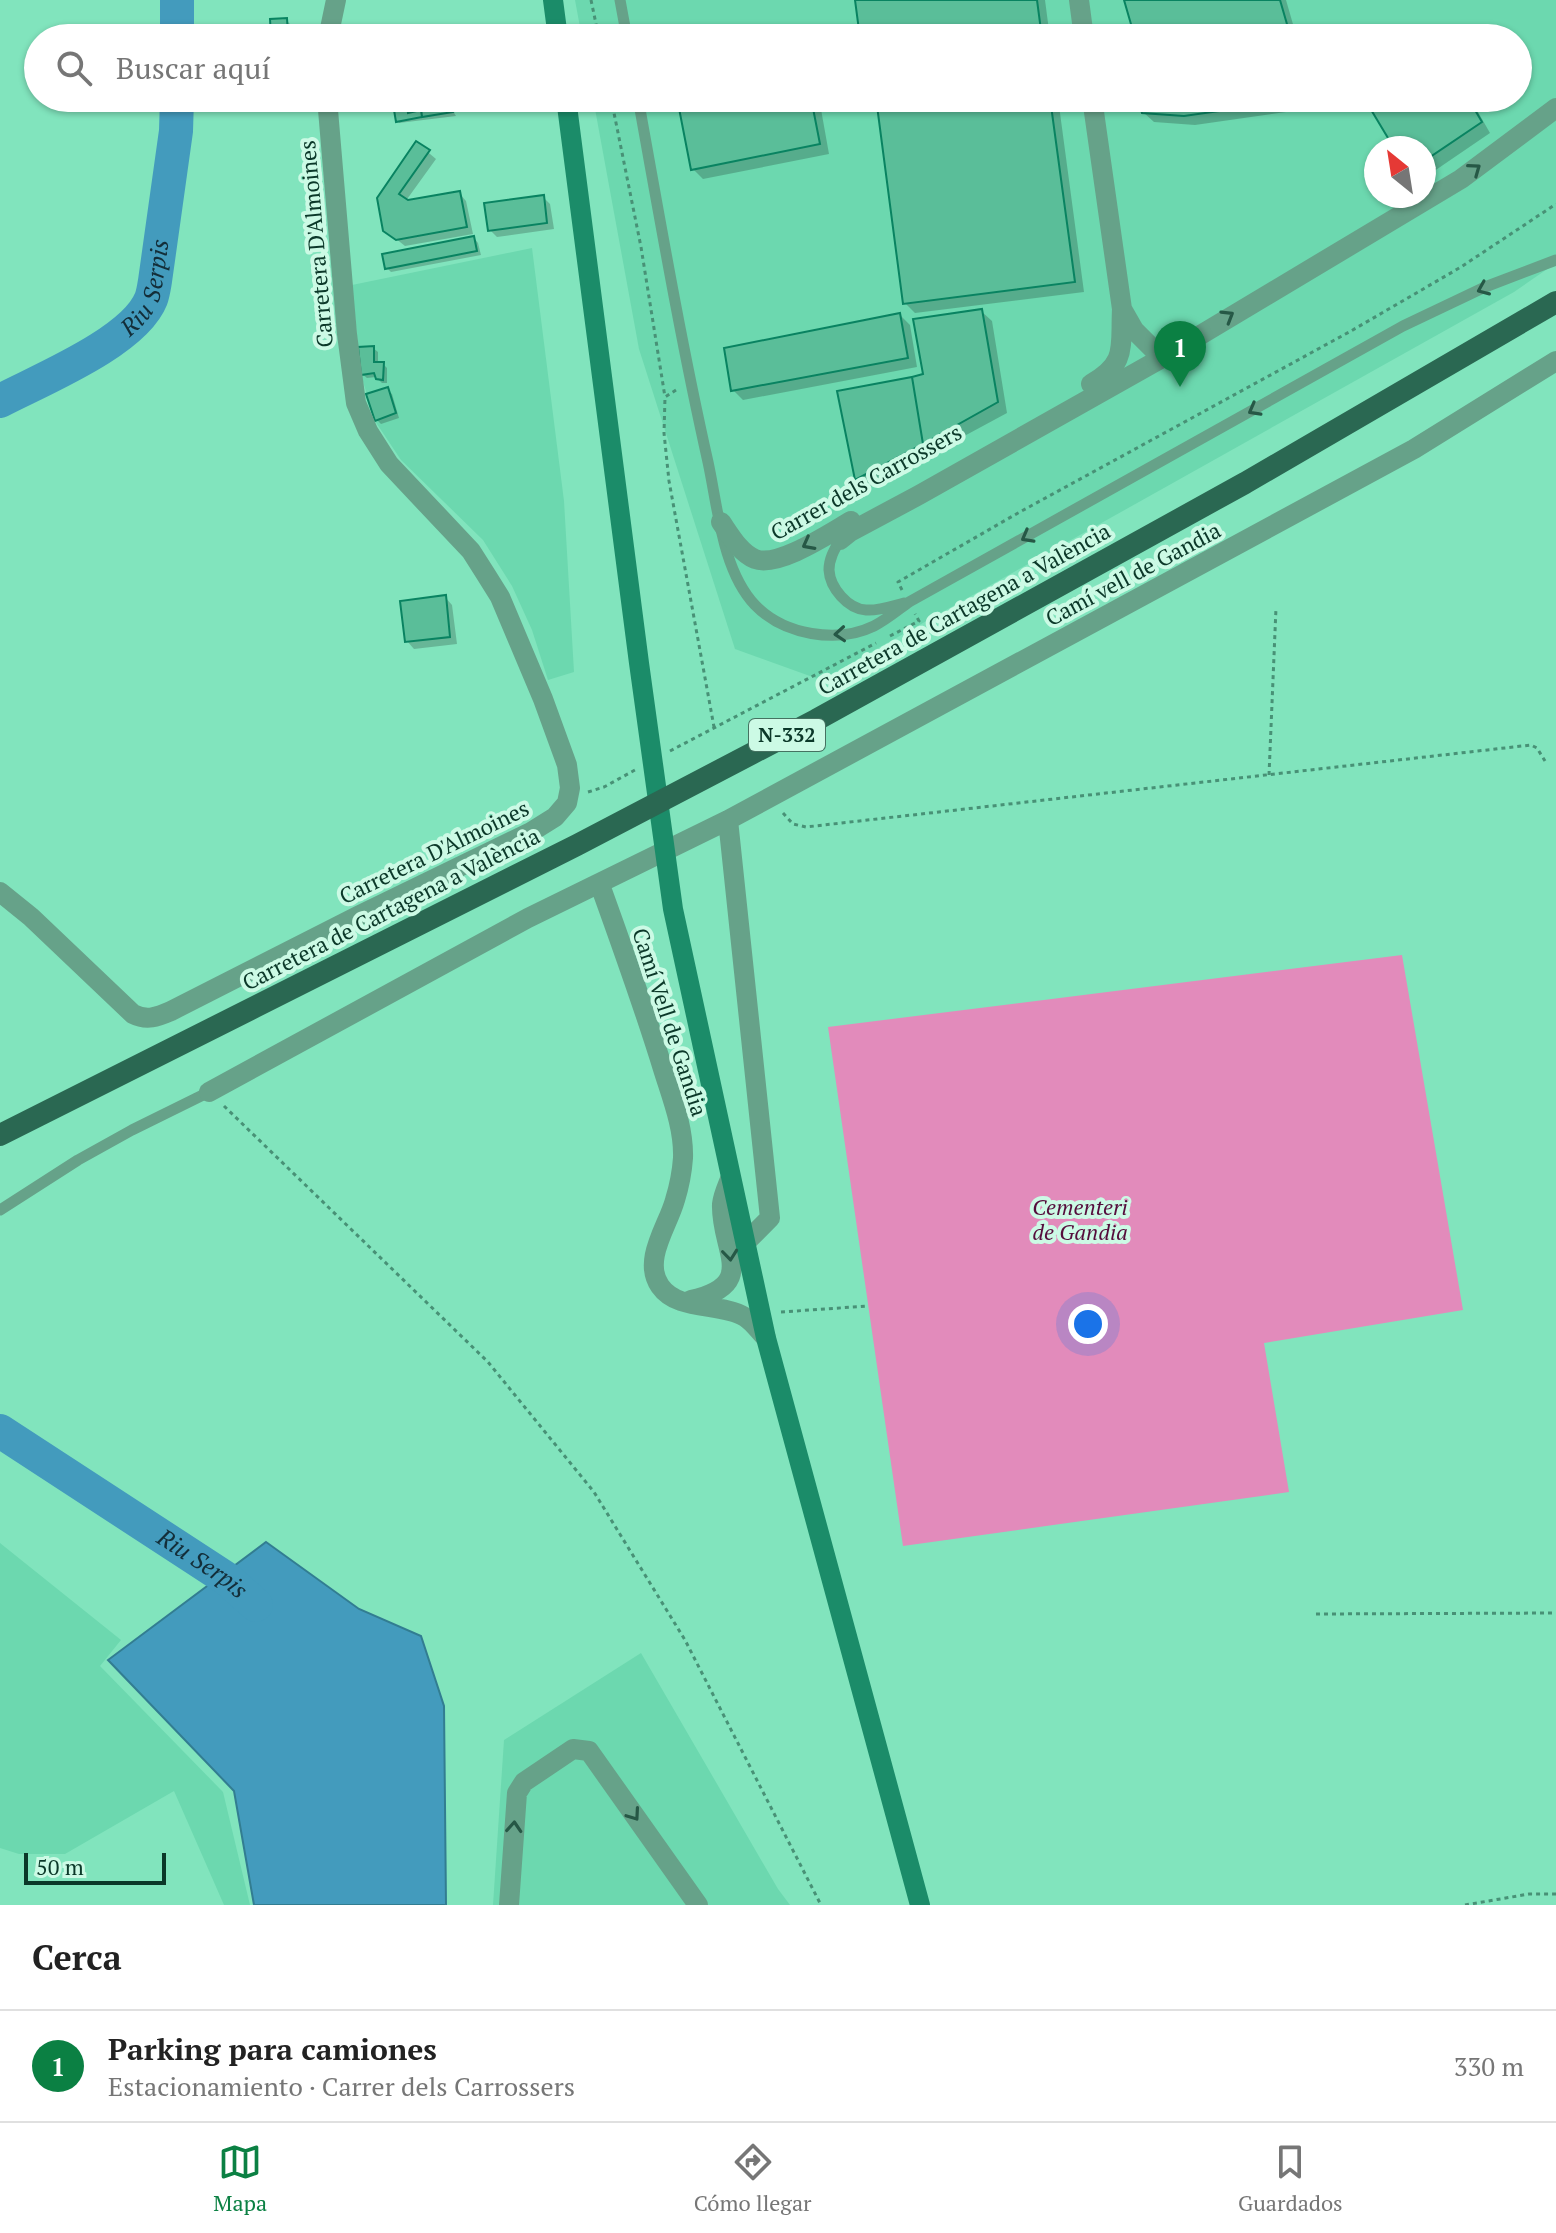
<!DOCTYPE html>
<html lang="es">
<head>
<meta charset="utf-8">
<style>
	:root { --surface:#fff; --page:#f2f2f2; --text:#222; --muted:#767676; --line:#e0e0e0; --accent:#0b8043 }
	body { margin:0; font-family:"PT Serif",serif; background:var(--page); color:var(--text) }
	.compass { position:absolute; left:1364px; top:136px; width:72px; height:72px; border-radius:50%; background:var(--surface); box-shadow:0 2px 6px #0004; rotate:330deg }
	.scale { position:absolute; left:24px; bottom:20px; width:142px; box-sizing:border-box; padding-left:8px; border:4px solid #0b3829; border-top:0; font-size:22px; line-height:28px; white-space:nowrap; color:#0b3829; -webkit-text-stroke:6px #ccfae5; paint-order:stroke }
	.you { position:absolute; left:1088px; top:1324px; width:28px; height:28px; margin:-20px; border:6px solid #fff; border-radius:50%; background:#1a73e8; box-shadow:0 0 0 12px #1a73e833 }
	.badge { display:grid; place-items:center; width:52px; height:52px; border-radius:50%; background:var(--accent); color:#fff; font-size:26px; font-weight:700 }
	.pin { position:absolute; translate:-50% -66px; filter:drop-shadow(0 2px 4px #0008) }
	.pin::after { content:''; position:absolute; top:42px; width:28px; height:24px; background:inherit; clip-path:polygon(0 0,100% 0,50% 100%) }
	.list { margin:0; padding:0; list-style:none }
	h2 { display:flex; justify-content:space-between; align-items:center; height:104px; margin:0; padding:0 32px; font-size:34px }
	h2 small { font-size:26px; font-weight:400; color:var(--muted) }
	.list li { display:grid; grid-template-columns:52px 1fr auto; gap:24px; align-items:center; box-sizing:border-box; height:112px; padding:0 32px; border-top:2px solid var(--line) }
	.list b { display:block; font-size:30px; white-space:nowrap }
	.list p { margin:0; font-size:26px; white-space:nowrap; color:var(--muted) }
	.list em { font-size:26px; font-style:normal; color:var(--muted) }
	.icon { flex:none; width:44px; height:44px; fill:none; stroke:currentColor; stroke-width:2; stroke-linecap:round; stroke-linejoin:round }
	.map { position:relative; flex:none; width:1556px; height:1905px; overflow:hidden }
	.search { position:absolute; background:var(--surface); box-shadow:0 2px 6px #0004; left:24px; right:24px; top:24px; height:88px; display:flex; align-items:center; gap:20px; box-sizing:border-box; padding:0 28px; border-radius:44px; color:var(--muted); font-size:30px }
	.sheet { height:216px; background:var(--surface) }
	nav { display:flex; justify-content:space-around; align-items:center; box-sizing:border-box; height:112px; border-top:2px solid var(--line); background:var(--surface); font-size:22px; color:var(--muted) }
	nav a { display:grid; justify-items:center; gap:4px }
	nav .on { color:var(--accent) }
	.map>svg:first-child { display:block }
	.built { fill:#6cd8af; fill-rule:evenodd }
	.green { fill:#e28bbb }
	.water { fill:#439bbd; stroke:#327d91; stroke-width:2 }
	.shadow { fill:#0003 }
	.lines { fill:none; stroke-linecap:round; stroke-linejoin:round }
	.river { stroke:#439bbd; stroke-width:34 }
	.building { fill:#5abe99; stroke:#098361; stroke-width:2 }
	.path { stroke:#489176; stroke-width:3; stroke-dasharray:4 4; stroke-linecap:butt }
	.service { stroke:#66a289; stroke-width:11 }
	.minor { stroke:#66a289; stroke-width:20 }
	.secondary { stroke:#1b8c69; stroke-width:20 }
	.trunk { stroke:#2a6852; stroke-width:22 }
	.oneway { stroke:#265846 }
	.labels { text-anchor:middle; stroke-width:8; stroke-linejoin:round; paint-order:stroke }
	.shield { fill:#ccfae5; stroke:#457261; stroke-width:2 }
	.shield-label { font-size:20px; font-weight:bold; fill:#0b3829 }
	.street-label { font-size:22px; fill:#0b3829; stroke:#ccfae5 }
	.park-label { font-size:22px; font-style:italic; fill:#550d3c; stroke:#ccfae5 }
	.water-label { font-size:24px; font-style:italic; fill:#132e39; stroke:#ccfae5 }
</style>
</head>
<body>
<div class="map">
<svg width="1556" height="1905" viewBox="0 0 1556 1905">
	<rect width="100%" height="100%" fill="#81e4bd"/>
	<path class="built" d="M575,0H1556V263L1514,292L821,680L735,649L639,349L593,98H1518V38H582ZM1376,148H1424V196H1376Z
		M532,248L564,501L574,672L548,680L532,630L512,586L483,540L401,460L375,421L361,375L352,285Z
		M0,1543L121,1640L100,1666L223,1792L250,1905H224L174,1791L65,1854H19L0,1848Z
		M641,1653L778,1889L790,1905H493L504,1740Z"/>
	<path class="green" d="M1402,955L1463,1310L1264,1343L1289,1492L903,1546L828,1027Z"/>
	<path class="water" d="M266,1542L359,1609L421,1636L444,1706L446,1905H254L234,1791L108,1660Z"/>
	<path class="shadow" d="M857,0H1045L1050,38H862Z
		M1126,0H1286L1297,38H1137Z
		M286,20L291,25L292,36L299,38H273Z
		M420,98H449L444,99L445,109L451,108L456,116L399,123L398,121L405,104L409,115L423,112Z
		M679,98H819L829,154L703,179L693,169Z
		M878,98H1058L1084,292L915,313L905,303Z
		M1140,98H1318L1322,107L1195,125L1154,122L1143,112Z
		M1366,98H1470L1490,133L1424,178V148H1396Z
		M417,143L436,159L405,202L459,193L466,201L473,234L405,246L385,230Z
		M543,197L550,204L554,229L497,237L490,230Z
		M474,238L478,243L481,255L391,272L387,268Z
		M981,311L992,321L1007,413L866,489L857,480L840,393L925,376Z
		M900,315L910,325L917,367L743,400L733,390Z
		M373,348L378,352V364H383L387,368V383H382L376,377L367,378L362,374Z
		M387,390L392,394L399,418L381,424L377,420Z
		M445,597L452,605L457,644L414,649L407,641Z"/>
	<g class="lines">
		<g class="river">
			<path d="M177,38V0"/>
			<path id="s1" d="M0,401C40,380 134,342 151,299C153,294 154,287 155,281L176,131L177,98"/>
			<path id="s2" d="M0,1431L227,1579L256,1605"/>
		</g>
	</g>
	<path class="building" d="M855,0H1037L1042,38H860Z
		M1124,0H1280L1291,38H1135Z
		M287,18L288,35L297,34L298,38H271L270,19Z
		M406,98L408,113L421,110L422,117L396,122L394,110L401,108L400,102Z
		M417,98H441L442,103L437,104L438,109L451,106L453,112L422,117L420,98Z
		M677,98H811L820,144L691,170Z
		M876,98H1050L1075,282L903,304Z
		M1138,98H1311L1184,116L1142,113Z
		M1364,98H1468L1482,122L1424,161V148H1394Z
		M416,141L430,150L399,194L408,200L460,191L467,227L396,240L383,231L377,198Z
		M544,195L547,223L488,231L484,203Z
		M474,236L477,251L385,269L382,254Z
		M982,309L998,402L923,444L912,377L923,374L913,319Z
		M900,313L908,358L731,391L724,348Z
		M374,346V362H384L383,380L376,379L374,373L361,375L358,347Z
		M912,377L923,444L855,480L837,391Z
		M388,387L396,413L375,421L366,394Z
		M446,595L450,637L405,642L400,601Z"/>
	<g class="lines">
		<path class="path" d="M591,0L599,38
			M611,98L641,247L665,397
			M676,390L665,397L664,433L669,481L714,727
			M902,590L898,582L1018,513L1351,331L1461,267L1556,204
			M890,636L919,621L915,614
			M670,751L876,643
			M1269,775L1276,608
			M588,792L604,787L635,770
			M783,813L793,824L806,827L1531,745L1537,748L1545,761
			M224,1106L488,1362L594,1492L685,1640L821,1905
			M781,1312L868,1306
			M1316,1614L1556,1613
			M1465,1905L1529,1894H1556"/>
		<path class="service" d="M620,0L627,38
			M638,98C660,220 681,342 708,462C718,508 722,570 755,605C784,635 837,644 874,626C886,620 898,610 909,602L1403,326L1485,287L1556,260
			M840,540C834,550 829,559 829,570C830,588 848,609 866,610C879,611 892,606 904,603
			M0,1210L78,1160L132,1130L209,1092"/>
		<path class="minor" d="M1079,0L1084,38
			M328,38L336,0
			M1092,98L1122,309L1134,330L1162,358
			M1091,384C1128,363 1120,347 1122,309
			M721,522C730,535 740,553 755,559C778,568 830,533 851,521
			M840,540L850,532L919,495L1162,358L1461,179L1556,108
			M728,820L770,1218L746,1242
			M600,885C622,946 644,1007 663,1069C672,1098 684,1128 683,1158C682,1172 679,1187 675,1200C668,1226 642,1260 660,1286C678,1312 720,1302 745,1317C753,1322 759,1331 766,1338
			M0,892L31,917L133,1014C147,1021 157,1017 171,1011L358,916L531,832L555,817L567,803L570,788L567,765L543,699L500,597L485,573L471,551L389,464L368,431L356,403L347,334L327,98
			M209,1092L528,918L728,820L1414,449L1556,361
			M691,1300C760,1284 720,1250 722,1204C723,1195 727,1187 730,1179
			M509,1905L517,1793L524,1782L573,1749L589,1751L698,1905"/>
		<path class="secondary" d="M553,0L558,38
			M566,98L639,663L673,909L766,1338L920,1905"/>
		<path class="trunk" d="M0,1135L577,845L816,720L1245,483L1556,302"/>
	</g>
	<defs><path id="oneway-chevron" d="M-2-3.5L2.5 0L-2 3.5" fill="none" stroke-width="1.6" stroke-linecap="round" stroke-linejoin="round" transform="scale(2)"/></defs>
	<g class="oneway">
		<use href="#oneway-chevron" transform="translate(1475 169) rotate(-36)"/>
		<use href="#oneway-chevron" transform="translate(1483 289) rotate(157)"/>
		<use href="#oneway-chevron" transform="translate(1228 316) rotate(-31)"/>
		<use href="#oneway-chevron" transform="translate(1254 410) rotate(151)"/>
		<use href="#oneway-chevron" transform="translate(1027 537) rotate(151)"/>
		<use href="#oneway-chevron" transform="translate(808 544) rotate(152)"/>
		<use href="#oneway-chevron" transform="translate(840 634) rotate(176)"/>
		<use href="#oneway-chevron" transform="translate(730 1255) rotate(84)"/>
		<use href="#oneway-chevron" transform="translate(634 1815) rotate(55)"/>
		<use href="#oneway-chevron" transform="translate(514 1827) rotate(-86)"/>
	</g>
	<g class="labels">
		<rect class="shield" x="749" y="719" width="76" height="32" rx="6"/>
		<g class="shield-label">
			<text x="787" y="742">N-332</text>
		</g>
		<g class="street-label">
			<text transform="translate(316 244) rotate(-95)" y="8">Carretera D'Almoines</text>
			<text transform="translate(866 482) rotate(-29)" y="8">Carrer dels Carrossers</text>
			<text transform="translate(1133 574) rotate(-28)" y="8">Camí vell de Gandia</text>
			<text transform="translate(964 609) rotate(-29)" y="8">Carretera de Cartagena a València</text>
			<text transform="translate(434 852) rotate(-26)" y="8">Carretera D'Almoines</text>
			<text transform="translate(391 909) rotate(-27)" y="8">Carretera de Cartagena a València</text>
			<text transform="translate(670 1022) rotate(72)" y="8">Camí Vell de Gandia</text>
		</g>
		<g class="park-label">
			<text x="1080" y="1215">Cementeri<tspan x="1080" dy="25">de Gandia</tspan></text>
		</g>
		<g class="water-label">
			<text dy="8" stroke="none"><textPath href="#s1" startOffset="194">Riu Serpis</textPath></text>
			<text dy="8" stroke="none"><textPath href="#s2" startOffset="242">Riu Serpis</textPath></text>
		</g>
	</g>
</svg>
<svg class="compass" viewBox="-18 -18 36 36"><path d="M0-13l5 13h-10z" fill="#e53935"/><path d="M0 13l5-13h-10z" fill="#767676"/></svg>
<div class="scale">50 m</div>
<div class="you"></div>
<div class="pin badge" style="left:1180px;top:387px">1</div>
<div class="search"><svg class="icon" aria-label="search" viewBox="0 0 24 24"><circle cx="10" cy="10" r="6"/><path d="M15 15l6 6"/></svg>Buscar aquí</div>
</div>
<section class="sheet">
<h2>Cerca<small></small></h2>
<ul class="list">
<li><span class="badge">1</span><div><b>Parking para camiones</b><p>Estacionamiento · Carrer dels Carrossers</p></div><em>330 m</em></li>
</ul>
</section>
<nav>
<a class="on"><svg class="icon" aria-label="map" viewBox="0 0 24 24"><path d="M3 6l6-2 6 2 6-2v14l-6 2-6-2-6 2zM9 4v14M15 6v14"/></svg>Mapa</a>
<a><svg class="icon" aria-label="directions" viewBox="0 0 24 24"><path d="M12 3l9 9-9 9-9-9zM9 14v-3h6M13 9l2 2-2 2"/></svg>Cómo llegar</a>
<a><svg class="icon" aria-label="saved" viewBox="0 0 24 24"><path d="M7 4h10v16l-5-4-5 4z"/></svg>Guardados</a>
</nav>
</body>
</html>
